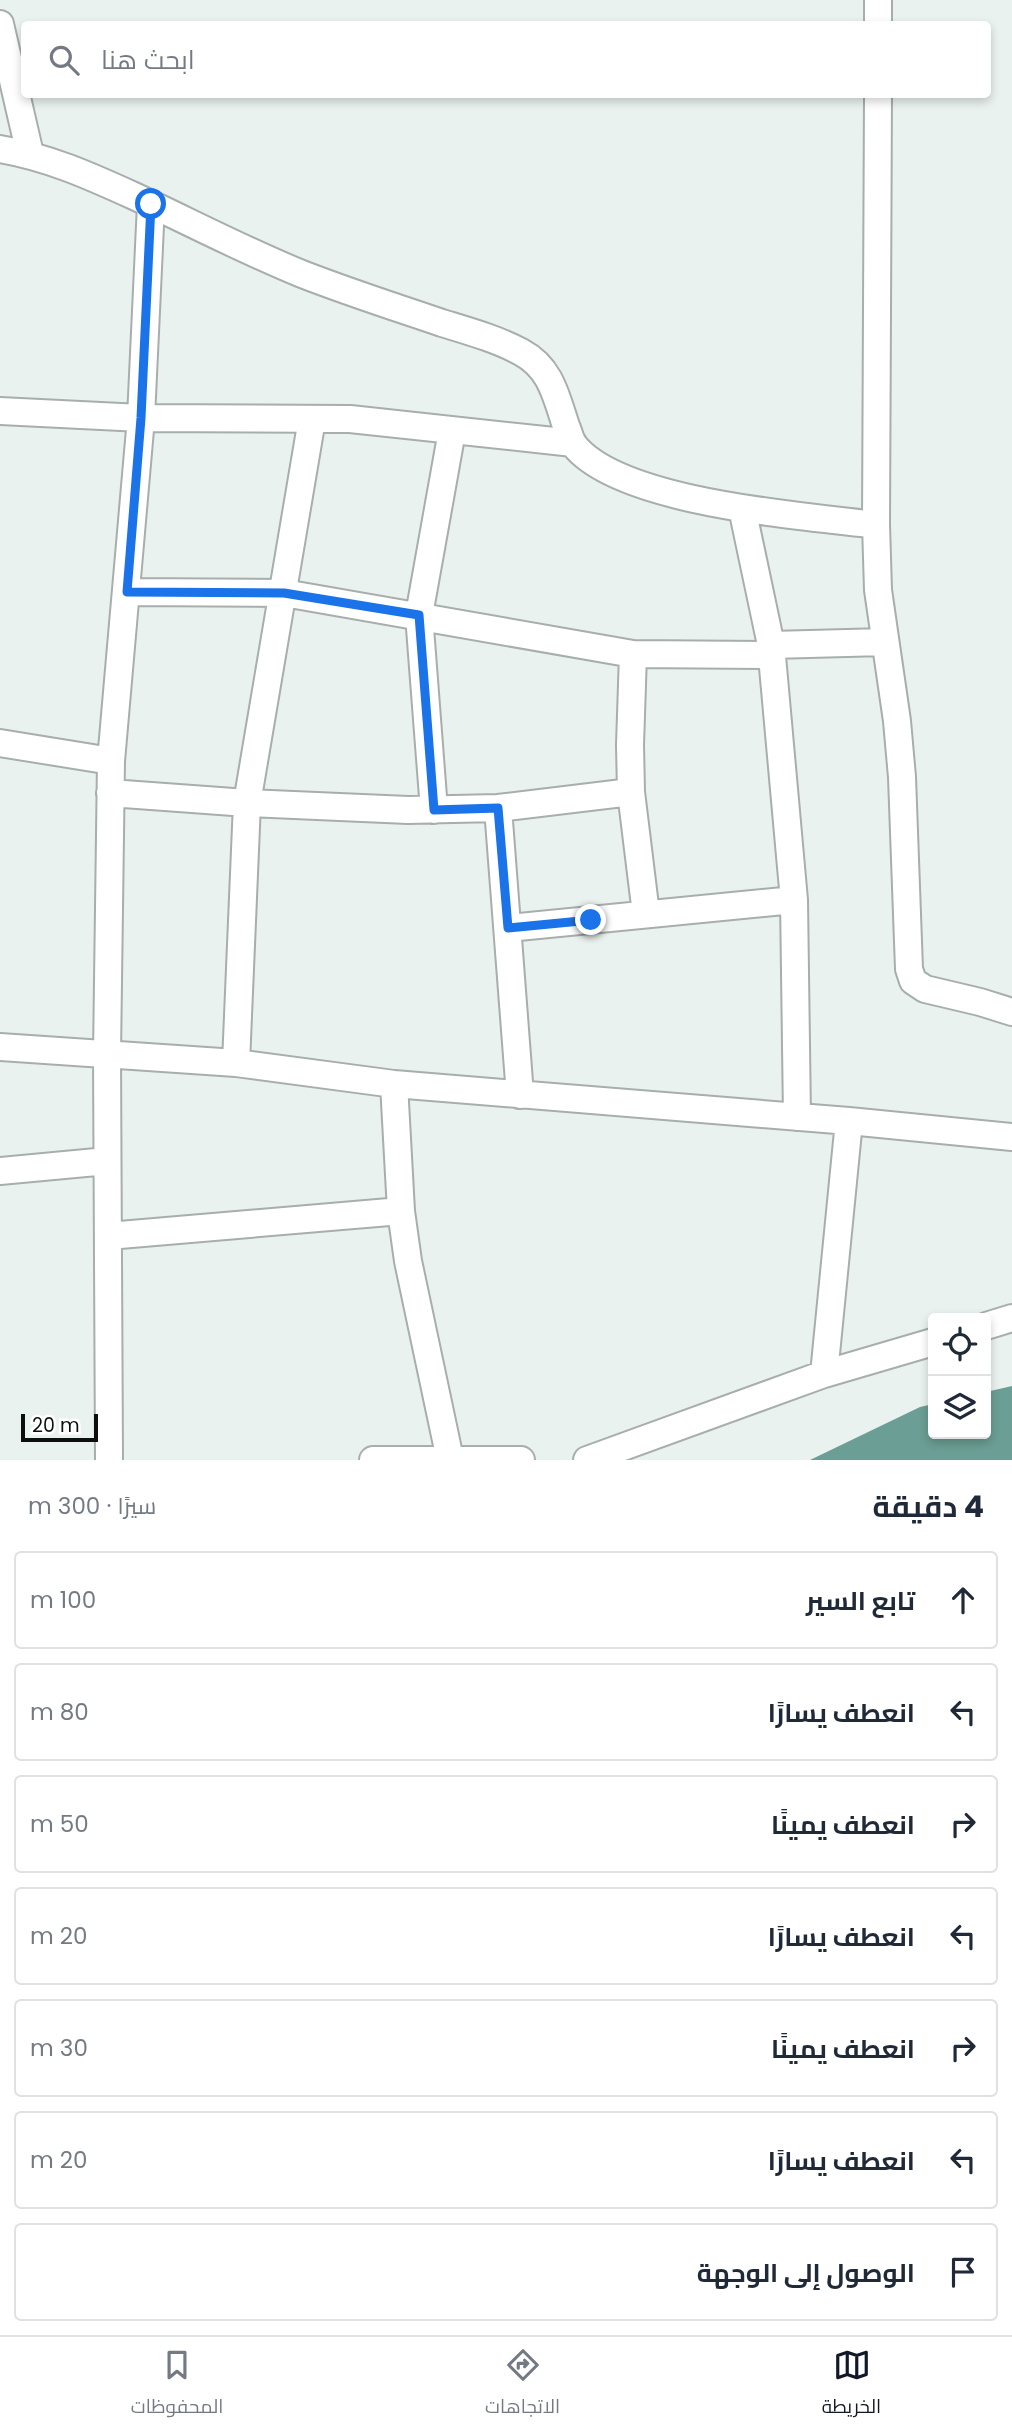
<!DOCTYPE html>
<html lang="ar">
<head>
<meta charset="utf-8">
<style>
	:root { --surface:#fff; --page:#f6f6f7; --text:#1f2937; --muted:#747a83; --line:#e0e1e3; --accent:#111827 }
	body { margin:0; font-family:Poppins,Cairo,sans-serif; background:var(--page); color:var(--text); direction:rtl }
	.controls { position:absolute; right:21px; bottom:21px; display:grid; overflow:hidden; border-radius:7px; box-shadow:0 4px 10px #0003 }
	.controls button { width:63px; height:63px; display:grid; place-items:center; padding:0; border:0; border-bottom:2px solid var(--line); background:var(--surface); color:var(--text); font:35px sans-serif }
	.scale { position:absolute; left:21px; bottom:18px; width:77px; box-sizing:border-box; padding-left:7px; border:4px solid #0c0f0e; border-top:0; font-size:19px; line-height:24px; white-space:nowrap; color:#0c0f0e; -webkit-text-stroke:5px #fff; paint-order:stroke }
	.stop { position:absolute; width:21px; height:21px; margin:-16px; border:5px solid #1a73e8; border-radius:50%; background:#fff }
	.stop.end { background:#1a73e8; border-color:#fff; box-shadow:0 2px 7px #0008 }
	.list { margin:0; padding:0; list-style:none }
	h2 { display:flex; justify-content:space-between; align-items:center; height:91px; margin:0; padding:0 28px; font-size:30px }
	h2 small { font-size:23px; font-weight:400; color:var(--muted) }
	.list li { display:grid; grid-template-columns:46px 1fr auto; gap:21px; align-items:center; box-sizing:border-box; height:98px; margin:0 14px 14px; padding:0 14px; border:2px solid var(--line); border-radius:7px }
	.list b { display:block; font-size:26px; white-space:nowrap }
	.list em { font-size:23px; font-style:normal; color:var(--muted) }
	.icon { flex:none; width:38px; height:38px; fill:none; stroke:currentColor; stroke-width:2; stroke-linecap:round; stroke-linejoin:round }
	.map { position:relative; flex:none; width:1012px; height:1460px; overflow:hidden; direction:ltr }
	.search { position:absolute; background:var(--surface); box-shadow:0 4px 10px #0003; left:21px; right:21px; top:21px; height:77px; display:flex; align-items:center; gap:18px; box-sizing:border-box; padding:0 24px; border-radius:7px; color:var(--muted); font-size:26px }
	.sheet { height:875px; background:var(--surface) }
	nav { display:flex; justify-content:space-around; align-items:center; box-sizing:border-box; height:98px; border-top:2px solid var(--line); background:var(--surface); font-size:19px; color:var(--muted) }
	nav a { display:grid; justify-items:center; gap:4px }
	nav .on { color:var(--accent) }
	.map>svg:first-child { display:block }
	.water { fill:#6b9e94 }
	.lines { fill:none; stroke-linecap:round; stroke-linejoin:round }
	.minor-casing { stroke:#a7aeac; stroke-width:30 }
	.minor { stroke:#fff; stroke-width:26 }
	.route { stroke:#1a73e8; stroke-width:9 }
</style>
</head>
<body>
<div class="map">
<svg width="1012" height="1460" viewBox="0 0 1012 1460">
	<rect width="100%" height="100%" fill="#eaf2f0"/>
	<path class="water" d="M1012,1386V1460H810L920,1407L933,1404V1434H986V1392Z"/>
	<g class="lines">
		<g class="minor-casing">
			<path id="minor" d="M0,24L30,154
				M878,24V0
				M878,94L876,525L878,590L897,721L902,777L909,969L913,981L925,989L980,1002L1012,1012
				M0,149C48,157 90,176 134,196C190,222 245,251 302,274C348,292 395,307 442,323C468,331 497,339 521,352C551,368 556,396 566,426C569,432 570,440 574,445C620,503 804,516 876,525
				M0,411L141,418L350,419L573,443
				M742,508L771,645L794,900L797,1117
				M127,592L284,593L633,654L771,655
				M771,645L885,642
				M633,654L630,745L631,792L646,914
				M0,743L111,761
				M110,793L247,803L408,810L498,808L631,792
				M498,808L520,1095
				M434,810L419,615L452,431
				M508,928L794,900
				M0,1047L236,1063L394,1084L849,1121L1012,1137
				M236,1063L247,803L312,419
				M394,1084L401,1211L408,1261L450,1459
				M0,1171L107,1161
				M108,1236L401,1211
				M986,1326L1012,1318
				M824,1374L849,1121
				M109,1460L107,1055L111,761L141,418L151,204
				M373,1460H521
				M587,1460L824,1374L933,1342"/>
		</g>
		<use href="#minor" class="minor"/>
	</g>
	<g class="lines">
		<path class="route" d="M151,204L141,418L127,592L284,593L419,615L434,810L498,808L508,928L591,920"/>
	</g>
</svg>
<div class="controls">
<button><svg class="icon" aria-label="locate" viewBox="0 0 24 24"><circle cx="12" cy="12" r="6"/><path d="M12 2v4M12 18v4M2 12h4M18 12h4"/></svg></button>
<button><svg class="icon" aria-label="layers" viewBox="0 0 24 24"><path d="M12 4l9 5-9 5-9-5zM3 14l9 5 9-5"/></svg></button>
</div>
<div class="scale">20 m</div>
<div class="stop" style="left:151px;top:204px"></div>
<div class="stop end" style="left:591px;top:920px"></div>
<div class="search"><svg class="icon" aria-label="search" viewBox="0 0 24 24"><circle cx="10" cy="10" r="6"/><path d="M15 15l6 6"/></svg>ابحث هنا</div>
</div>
<section class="sheet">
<h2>4 دقيقة<small>سيرًا · 300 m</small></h2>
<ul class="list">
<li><svg class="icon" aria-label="ahead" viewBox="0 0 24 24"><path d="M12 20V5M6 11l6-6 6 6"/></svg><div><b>تابع السير</b></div><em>100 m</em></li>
<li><svg class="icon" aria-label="left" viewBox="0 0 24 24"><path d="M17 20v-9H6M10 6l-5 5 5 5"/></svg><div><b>انعطف يسارًا</b></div><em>80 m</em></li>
<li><svg class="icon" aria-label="right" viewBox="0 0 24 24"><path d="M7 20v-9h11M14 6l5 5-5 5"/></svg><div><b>انعطف يمينًا</b></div><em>50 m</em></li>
<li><svg class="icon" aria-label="left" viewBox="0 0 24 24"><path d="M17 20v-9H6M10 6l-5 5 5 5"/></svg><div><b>انعطف يسارًا</b></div><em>20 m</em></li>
<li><svg class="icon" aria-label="right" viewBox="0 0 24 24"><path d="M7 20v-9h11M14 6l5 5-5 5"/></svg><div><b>انعطف يمينًا</b></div><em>30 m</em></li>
<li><svg class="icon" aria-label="left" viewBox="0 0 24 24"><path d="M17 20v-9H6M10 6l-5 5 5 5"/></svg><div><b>انعطف يسارًا</b></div><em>20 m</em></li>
<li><svg class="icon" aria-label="arrive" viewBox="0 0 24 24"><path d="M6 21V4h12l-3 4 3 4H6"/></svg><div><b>الوصول إلى الوجهة</b></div></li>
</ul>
</section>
<nav>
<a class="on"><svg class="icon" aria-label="map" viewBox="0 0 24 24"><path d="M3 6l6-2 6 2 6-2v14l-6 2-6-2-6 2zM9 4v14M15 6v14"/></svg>الخريطة</a>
<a><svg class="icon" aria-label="directions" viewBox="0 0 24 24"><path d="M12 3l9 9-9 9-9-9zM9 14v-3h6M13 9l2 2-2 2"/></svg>الاتجاهات</a>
<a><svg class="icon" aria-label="saved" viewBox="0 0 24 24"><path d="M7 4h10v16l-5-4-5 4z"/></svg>المحفوظات</a>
</nav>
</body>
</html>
